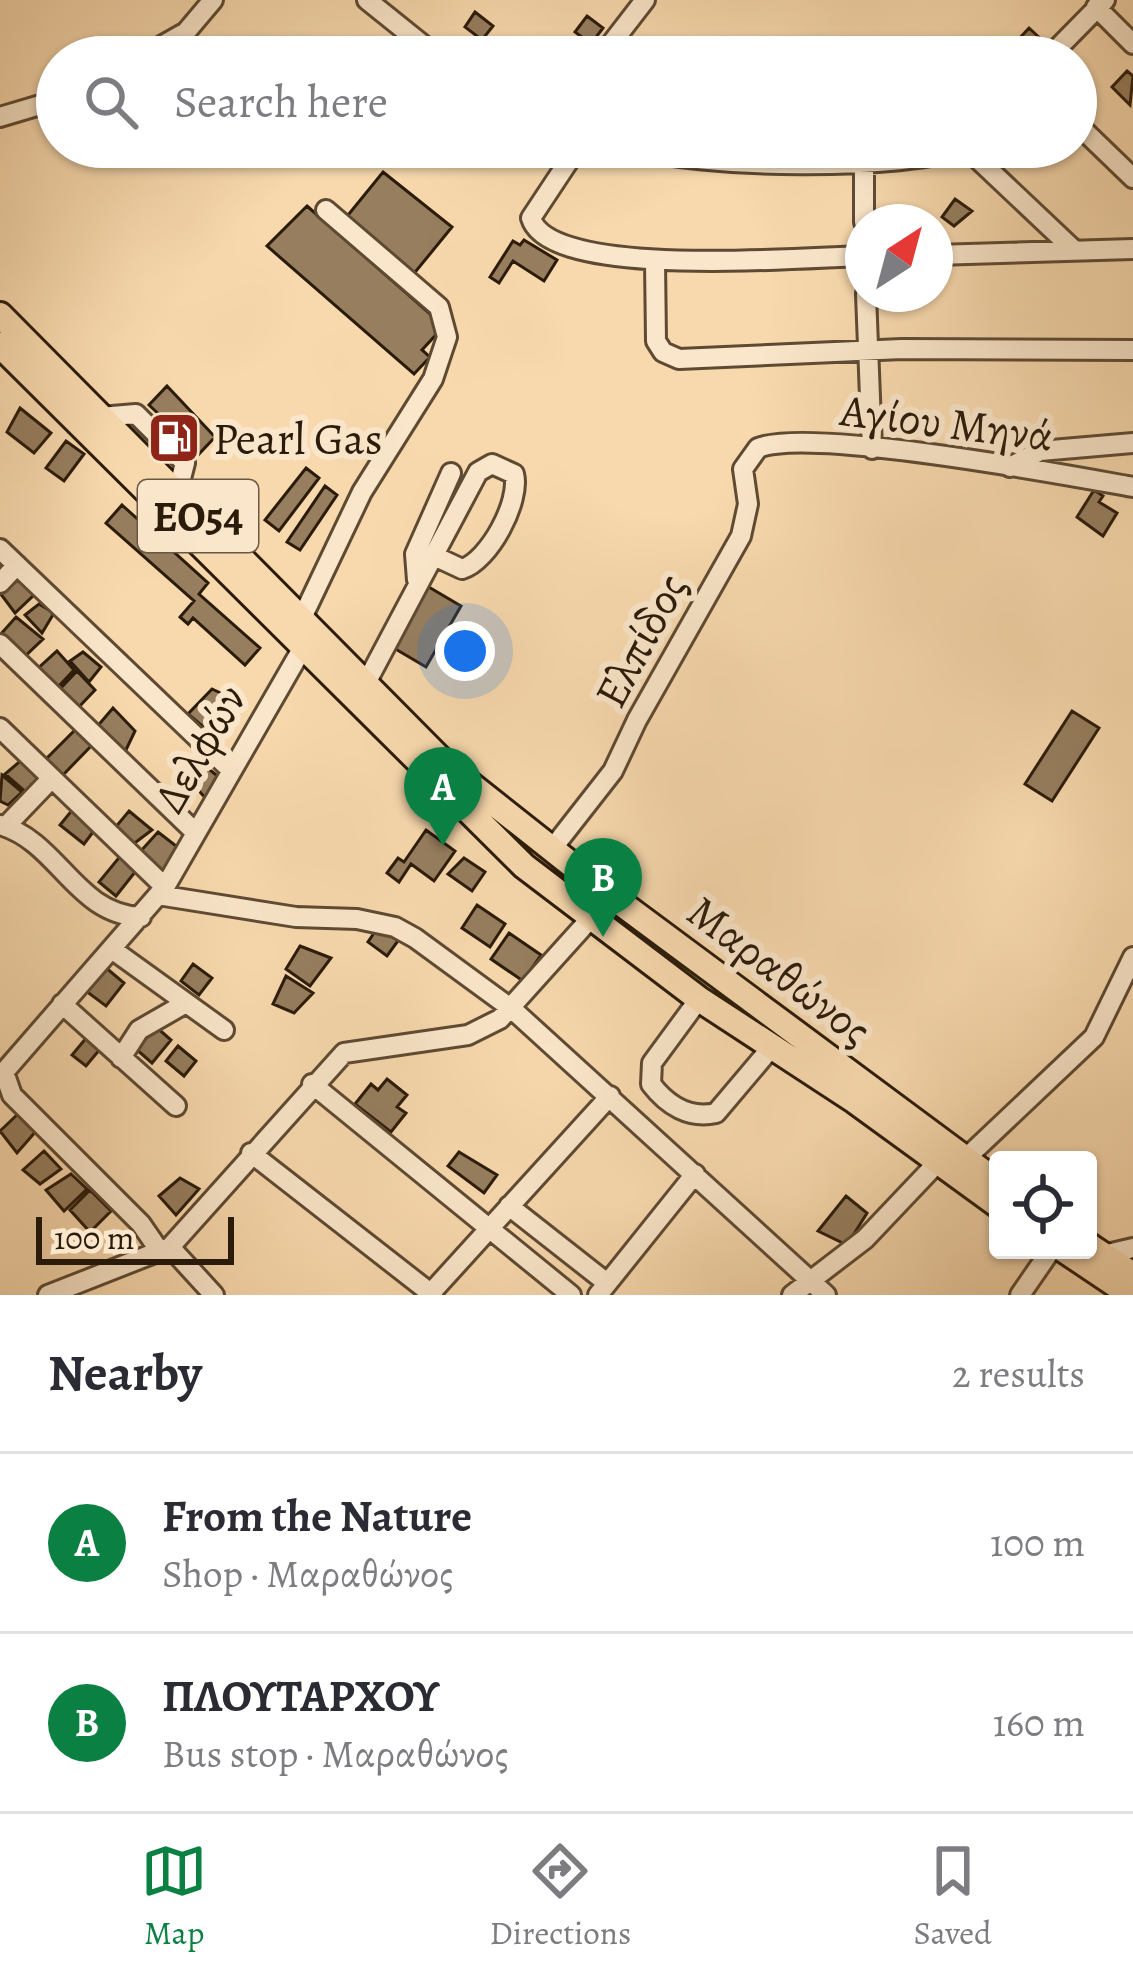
<!DOCTYPE html>
<html lang="en">
<head>
<meta charset="utf-8">
<style>
	:root { --surface:#fff; --page:#f7f7f7; --text:#2b2b33; --muted:#7c7c81; --line:#e1e1e2; --accent:#0b8043 }
	body { margin:0; font-family:Alegreya,serif; background:var(--page); color:var(--text) }
	.controls { position:absolute; right:36px; bottom:36px; display:grid; overflow:hidden; border-radius:12px; box-shadow:0 3px 9px #0004 }
	.controls button { width:108px; height:108px; display:grid; place-items:center; padding:0; border:0; border-bottom:3px solid var(--line); background:var(--surface); color:var(--text); font:60px sans-serif }
	.compass { position:absolute; left:845px; top:204px; width:108px; height:108px; border-radius:50%; background:var(--surface); box-shadow:0 3px 9px #0004; rotate:36deg }
	.scale { position:absolute; left:36px; bottom:30px; width:198px; box-sizing:border-box; padding-left:12px; border:6px solid #2b1b0a; border-top:0; font-size:33px; line-height:42px; white-space:nowrap; color:#2b1b0a; -webkit-text-stroke:9px #fae6ca; paint-order:stroke }
	.you { position:absolute; left:465px; top:651px; width:42px; height:42px; margin:-30px; border:9px solid #fff; border-radius:50%; background:#1a73e8; box-shadow:0 0 0 18px #1a73e833 }
	.badge { display:grid; place-items:center; width:78px; height:78px; border-radius:50%; background:var(--accent); color:#fff; font-size:39px; font-weight:700 }
	.pin { position:absolute; translate:-50% -99px; filter:drop-shadow(0 3px 6px #0008) }
	.pin::after { content:''; position:absolute; top:63px; width:42px; height:36px; background:inherit; clip-path:polygon(0 0,100% 0,50% 100%) }
	.list { margin:0; padding:0; list-style:none }
	h2 { display:flex; justify-content:space-between; align-items:center; height:156px; margin:0; padding:0 48px; font-size:51px }
	h2 small { font-size:39px; font-weight:400; color:var(--muted) }
	.list li { display:grid; grid-template-columns:78px 1fr auto; gap:36px; align-items:center; box-sizing:border-box; height:180px; padding:0 48px; border-top:3px solid var(--line) }
	.list b { display:block; font-size:45px; white-space:nowrap }
	.list p { margin:0; font-size:39px; white-space:nowrap; color:var(--muted) }
	.list em { font-size:39px; font-style:normal; color:var(--muted) }
	.icon { flex:none; width:66px; height:66px; fill:none; stroke:currentColor; stroke-width:2; stroke-linecap:round; stroke-linejoin:round }
	.map { position:relative; flex:none; width:1133px; height:1295px; overflow:hidden }
	.search { position:absolute; background:var(--surface); box-shadow:0 3px 9px #0004; left:36px; right:36px; top:36px; height:132px; display:flex; align-items:center; gap:30px; box-sizing:border-box; padding:0 42px; border-radius:66px; color:var(--muted); font-size:45px }
	.sheet { height:516px; background:var(--surface) }
	nav { display:flex; justify-content:space-around; align-items:center; box-sizing:border-box; height:168px; border-top:3px solid var(--line); background:var(--surface); font-size:33px; color:var(--muted) }
	nav a { display:grid; justify-items:center; gap:6px }
	nav .on { color:var(--accent) }
	.map>svg:first-child { display:block }
	.building { fill:#967e5f; stroke:#2b1b0a; stroke-width:3 }
	.lines { fill:none; stroke-linecap:round; stroke-linejoin:round }
	.minor-casing { stroke:#5e4a33; stroke-width:24 }
	.major-casing { stroke:#2b1b0a; stroke-width:30 }
	.minor { stroke:#fae6ca; stroke-width:18 }
	.major { stroke:#f8d9ae; stroke-width:24 }
	.labels { text-anchor:middle; stroke-width:12; stroke-linejoin:round; paint-order:stroke }
	.shield { fill:#fae6ca; stroke:#695844; stroke-width:3 }
	.shield-label { font-size:42px; font-weight:bold; fill:#2b1b0a }
	.street-label { font-size:45px; fill:#2b1b0a; stroke:#fae6ca }
	.poi-label { font-size:45px; fill:#2b1b0a; stroke:#fae6ca; text-anchor:start }
</style>
</head>
<body>
<div class="map">
<svg width="1133" height="1295" viewBox="0 0 1133 1295">
	<rect width="100%" height="100%" fill="#f8d9ae"/>
	<filter id="stains"><feTurbulence type="fractalNoise" baseFrequency=".00167" numOctaves="4"/><feColorMatrix values="0 0 0 0 .2 0 0 0 0 .09 0 0 0 0 .02 0 0 0 .5 -.17"/></filter>
	<radialGradient id="worn" r=".72"><stop offset=".6" stop-color="#630" stop-opacity="0"/><stop offset="1" stop-color="#630" stop-opacity=".3"/></radialGradient>
	<path class="building" d="M475,12L493,26L482,40L465,27Z
		M587,16L603,28L591,44L575,32Z
		M1029,28L1043,41L1028,57H1019L1013,51L1015,43Z
		M1127,71L1133,76L1130,105L1112,87Z
		M383,172L452,227L412,276L344,220Z
		M955,199L972,211L954,226L942,217Z
		M307,206L444,326L422,350L430,357L414,374L267,246Z
		M524,240L557,260L544,281L513,261L499,283L490,277L513,241L520,245Z
		M167,386L215,437L199,454L191,445L196,440L170,416L165,420L149,405Z
		M20,408L51,433L34,453L7,432Z
		M170,418L194,441L178,457L155,434Z
		M66,441L84,454L64,481L46,468Z
		M306,468L319,478L279,531L265,520Z
		M325,486L337,495L300,550L287,542Z
		M1094,490L1103,496L1099,502L1117,513L1103,536L1077,517Z
		M122,505L208,583L199,594L260,648L245,665L193,618L188,624L180,617L194,601L106,523Z
		M16,578L35,594L15,613L0,593Z
		M422,583L461,606L426,667L387,644Z
		M39,604L54,613L42,633L25,615Z
		M16,617L43,639L22,659L0,635Z
		M57,651L74,670L55,690L34,672Z
		M83,652L101,667L89,682L70,661Z
		M77,671L95,690L76,710L59,690Z
		M212,689L242,703L214,736L188,714Z
		M113,708L135,731L124,754L95,729Z
		M1072,711L1099,728L1052,801L1025,784Z
		M75,730L94,743L62,776L46,759Z
		M24,758L45,777L29,795L5,774Z
		M205,766L220,778L208,801L191,782Z
		M2,775L22,792L8,805L0,801Z
		M73,809L96,828L84,844L60,825Z
		M129,811L152,830L132,845L114,829Z
		M426,830L455,851L434,881L411,864L399,882L387,873L398,858L404,862Z
		M158,832L180,849L162,873L139,853Z
		M122,854L139,867L116,896L99,882Z
		M464,858L485,872L472,891L448,874Z
		M477,905L505,924L490,947L462,928Z
		M380,924L400,938L387,956L368,942Z
		M509,933L541,955L523,981L491,959Z
		M300,946L331,958L310,986L286,969Z
		M193,964L212,978L199,995L181,981Z
		M105,967L124,983L106,1006L86,991Z
		M286,976L313,993L294,1013L273,1004Z
		M155,1026L171,1040L152,1063L136,1049Z
		M87,1037L101,1048L86,1066L72,1055Z
		M178,1046L196,1061L184,1076L166,1061Z
		M387,1079L407,1095L397,1107L406,1113L391,1132L355,1104L371,1084L378,1090Z
		M19,1113L37,1130L17,1153L0,1131Z
		M44,1151L61,1169L40,1184L23,1170Z
		M459,1152L497,1175L484,1193L448,1166Z
		M71,1174L87,1189L64,1211L46,1190Z
		M180,1178L199,1189L176,1215L159,1196Z
		M90,1190L111,1211L90,1232L70,1210Z
		M846,1196L867,1213L847,1245L818,1231Z"/>
	<g class="lines">
		<g class="minor-casing">
			<path id="minor" d="M367,0L438,57
				M1096,7L1133,44
				M142,57L186,32L213,0
				M601,57L645,0
				M1049,57L1105,0
				M0,117L57,100
				M1076,123L1133,178
				M578,147L531,218C549,280 806,257 863,256
				M637,147C688,169 914,171 964,147
				M965,147L1074,250
				M864,161V222
				M935,255L1133,249
				M655,261L656,341L663,352L679,359L902,349L1133,350
				M866,294L872,449
				M100,417L136,414L185,463L177,494
				M1010,467L1040,451L1133,443
				M0,549L231,770
				M417,580L415,554L451,473
				M0,583L17,565
				M301,620L362,492L433,379L447,337L439,307L326,210
				M0,644L195,832
				M365,685L478,472L492,464L514,474C521,501 489,561 462,569L432,555
				M0,728L165,887
				M0,825C59,842 75,914 141,917
				M6,826L52,778
				M552,849L613,771L637,720L741,536L748,504L743,469L758,448C810,427 1066,475 1133,487
				M158,895L296,917L357,919L395,927L415,938L512,1009L826,1295
				M113,950L224,1030
				M699,999L652,1063L651,1084C667,1105 689,1119 716,1113L771,1048
				M62,1004L176,1106
				M121,1058L139,1030L186,1003
				M312,1084L571,1295
				M251,1153L433,1295
				M964,1160L1094,1037L1133,957
				M509,1206L607,1283
				M170,1247L214,1295
				M161,1253L141,1224L12,1095L4,1072L165,887L302,649
				M1103,1255L1133,1248
				M48,1295L170,1247L344,1053L468,1035L500,1019L600,908
				M429,1295L610,1096
				M598,1295L695,1174
				M792,1295L865,1239L938,1162
				M1020,1295L1051,1250"/>
		</g>
		<g class="major-casing">
			<path id="major" d="M0,315L447,766L610,895L998,1183
				M0,345L524,866L699,999L855,1101L998,1205
				M1088,1245L1133,1275
				M1064,1250L1131,1295"/>
		</g>
		<use href="#minor" class="minor"/>
		<use href="#major" class="major"/>
	</g>
	<defs>
		<g id="fuel-square" transform="scale(2.7)"><rect x="-9" y="-9" width="18" height="18" rx="4" fill="#8f2418" stroke="#fae6ca"/><path d="M-5.5-6h7V0h2V4h1.3V-2.5L3-4.5l.8-.8L6-3V5H2.5V1h-1V6h-7ZM-4.2-4.7v3.2H.2V-4.7Z" fill="#fff"/></g>
	</defs>
	<g fill-rule="evenodd">
		<use href="#fuel-square" x="174" y="438"/>
	</g>
	<g class="labels">
		<rect class="shield" x="138" y="480" width="120" height="72" rx="9"/>
		<g class="shield-label">
			<text x="198" y="531">ΕΟ54</text>
		</g>
		<g class="street-label">
			<text transform="translate(947 422) rotate(7)" y="16">Αγίου Μηνά</text>
			<text transform="translate(640 640) rotate(-62)" y="16">Ελπίδος</text>
			<text transform="translate(199 748) rotate(-60)" y="16">Δελφών</text>
			<text transform="translate(780 970) rotate(37)" y="16">Μαραθώνος</text>
		</g>
		<g class="poi-label">
			<text x="213" y="454">Pearl Gas</text>
		</g>
	</g>
	<rect width="100%" height="100%" filter="url(#stains)"/>
	<rect width="100%" height="100%" fill="url(#worn)"/>
</svg>
<div class="controls">
<button><svg class="icon" aria-label="locate" viewBox="0 0 24 24"><circle cx="12" cy="12" r="6"/><path d="M12 2v4M12 18v4M2 12h4M18 12h4"/></svg></button>
</div>
<svg class="compass" viewBox="-18 -18 36 36"><path d="M0-13l5 13h-10z" fill="#e53935"/><path d="M0 13l5-13h-10z" fill="#7c7c81"/></svg>
<div class="scale">100 m</div>
<div class="you"></div>
<div class="pin badge" style="left:443px;top:846px">A</div>
<div class="pin badge" style="left:603px;top:937px">B</div>
<div class="search"><svg class="icon" aria-label="search" viewBox="0 0 24 24"><circle cx="10" cy="10" r="6"/><path d="M15 15l6 6"/></svg>Search here</div>
</div>
<section class="sheet">
<h2>Nearby<small>2 results</small></h2>
<ul class="list">
<li><span class="badge">A</span><div><b>From the Nature</b><p>Shop · Μαραθώνος</p></div><em>100 m</em></li>
<li><span class="badge">B</span><div><b>ΠΛΟΥΤΑΡΧΟΥ</b><p>Bus stop · Μαραθώνος</p></div><em>160 m</em></li>
</ul>
</section>
<nav>
<a class="on"><svg class="icon" aria-label="map" viewBox="0 0 24 24"><path d="M3 6l6-2 6 2 6-2v14l-6 2-6-2-6 2zM9 4v14M15 6v14"/></svg>Map</a>
<a><svg class="icon" aria-label="directions" viewBox="0 0 24 24"><path d="M12 3l9 9-9 9-9-9zM9 14v-3h6M13 9l2 2-2 2"/></svg>Directions</a>
<a><svg class="icon" aria-label="saved" viewBox="0 0 24 24"><path d="M7 4h10v16l-5-4-5 4z"/></svg>Saved</a>
</nav>
</body>
</html>
